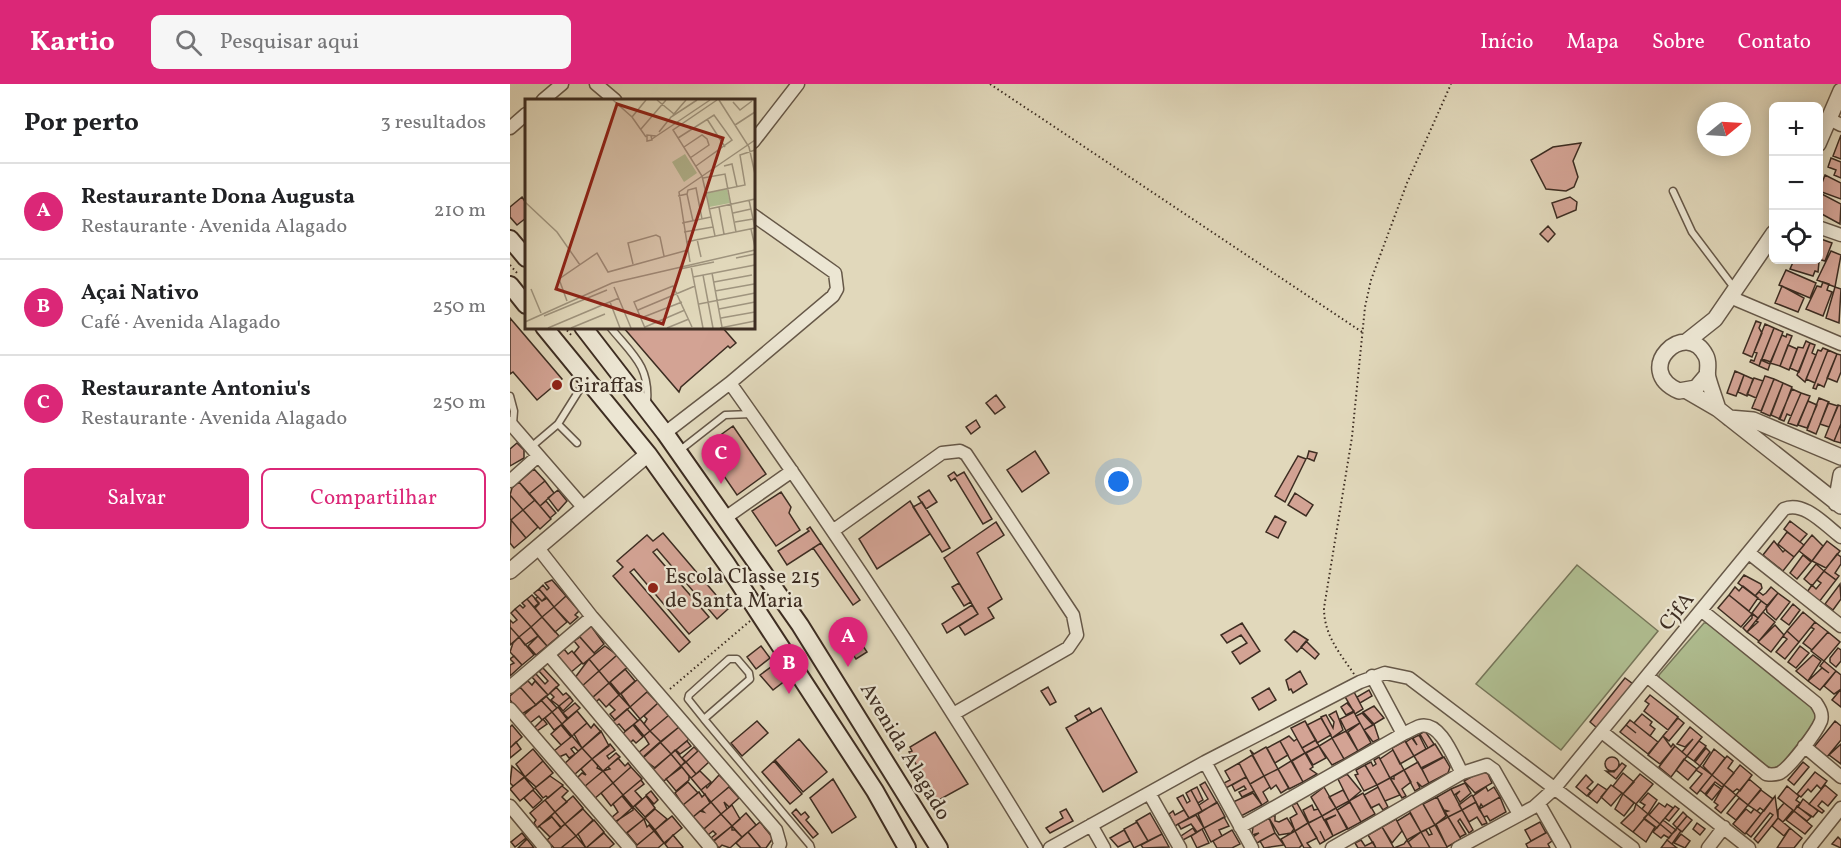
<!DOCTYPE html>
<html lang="pt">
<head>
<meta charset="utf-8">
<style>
	:root { --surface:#fff; --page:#f6f6f6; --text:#202124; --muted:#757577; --line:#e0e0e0; --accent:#db2777 }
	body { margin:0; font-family:Vollkorn,serif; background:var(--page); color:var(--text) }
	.controls { position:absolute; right:18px; top:18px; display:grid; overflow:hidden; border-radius:9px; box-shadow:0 3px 15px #0003 }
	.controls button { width:54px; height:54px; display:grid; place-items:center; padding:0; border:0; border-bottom:2px solid var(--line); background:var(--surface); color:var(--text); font:30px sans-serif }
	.compass { position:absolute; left:1187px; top:18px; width:54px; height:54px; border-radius:50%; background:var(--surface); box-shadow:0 3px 15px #0003; rotate:72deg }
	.you { position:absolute; left:609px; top:398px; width:21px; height:21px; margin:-15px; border:4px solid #fff; border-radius:50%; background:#1a73e8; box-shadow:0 0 0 9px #1a73e833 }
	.badge { display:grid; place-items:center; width:39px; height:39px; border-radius:50%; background:var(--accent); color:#fff; font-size:20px; font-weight:700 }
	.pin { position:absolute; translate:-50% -50px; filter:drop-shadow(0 2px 3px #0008) }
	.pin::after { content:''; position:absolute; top:32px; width:21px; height:18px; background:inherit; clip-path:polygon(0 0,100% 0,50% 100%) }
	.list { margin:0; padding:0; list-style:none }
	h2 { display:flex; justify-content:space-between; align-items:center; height:78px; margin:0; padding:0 24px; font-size:26px }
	h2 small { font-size:20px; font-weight:400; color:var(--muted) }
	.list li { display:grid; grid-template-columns:39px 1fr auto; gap:18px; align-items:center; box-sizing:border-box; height:96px; padding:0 24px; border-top:2px solid var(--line) }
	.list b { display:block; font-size:22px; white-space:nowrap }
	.list p { margin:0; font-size:20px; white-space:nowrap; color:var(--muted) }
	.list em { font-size:20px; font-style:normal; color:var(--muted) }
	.actions { display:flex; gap:12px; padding:18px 24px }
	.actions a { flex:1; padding:14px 0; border:2px solid var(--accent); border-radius:9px; text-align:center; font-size:21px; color:var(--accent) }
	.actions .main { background:var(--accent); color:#fff }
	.icon { flex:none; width:33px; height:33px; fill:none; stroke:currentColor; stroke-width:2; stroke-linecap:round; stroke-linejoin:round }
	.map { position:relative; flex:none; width:1331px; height:764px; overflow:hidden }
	header { display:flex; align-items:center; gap:36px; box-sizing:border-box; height:84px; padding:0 30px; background:var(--accent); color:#fff }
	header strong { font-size:28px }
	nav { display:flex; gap:33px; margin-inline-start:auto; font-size:21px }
	.search { width:420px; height:54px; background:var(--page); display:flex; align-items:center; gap:15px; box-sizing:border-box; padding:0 21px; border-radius:9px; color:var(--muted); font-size:22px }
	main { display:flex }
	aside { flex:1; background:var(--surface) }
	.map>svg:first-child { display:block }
	.green { fill:#b0bf92; stroke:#76765a; stroke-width:1.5 }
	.building { fill:#d3a394; stroke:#3d2d22; stroke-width:1.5 }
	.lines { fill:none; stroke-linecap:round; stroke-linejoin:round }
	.service-casing { stroke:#665848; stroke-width:9 }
	.minor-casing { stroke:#665848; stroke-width:15 }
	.tertiary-casing { stroke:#665848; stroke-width:18 }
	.secondary-casing { stroke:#3d2d22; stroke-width:20 }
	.path { stroke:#3d2d22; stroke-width:2; stroke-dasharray:1.5 3; stroke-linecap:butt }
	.service { stroke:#ece6d3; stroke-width:6 }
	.minor { stroke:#ece6d3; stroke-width:12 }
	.tertiary { stroke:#ece6d3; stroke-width:15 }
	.secondary { stroke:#ece6d3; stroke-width:16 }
	.poi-dot { fill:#8f2418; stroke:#ece6d3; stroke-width:2 }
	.labels { text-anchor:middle; stroke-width:4.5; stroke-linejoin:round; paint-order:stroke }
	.poi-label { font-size:21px; fill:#3d2d22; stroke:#ece6d3; text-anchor:start }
	.street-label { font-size:21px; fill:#3d2d22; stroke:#ece6d3 }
	.inset-road { fill:none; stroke:#9f947e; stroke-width:1.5 }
	.view { fill:#8f2418; fill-opacity:0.15; stroke:#8f2418; stroke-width:3 }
	.inset-edge { fill:none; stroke:#3d2d22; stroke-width:3 }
</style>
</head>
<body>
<header>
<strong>Kartio</strong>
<div class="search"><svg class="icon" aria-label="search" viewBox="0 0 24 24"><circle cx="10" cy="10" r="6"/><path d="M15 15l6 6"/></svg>Pesquisar aqui</div>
<nav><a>Início</a><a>Mapa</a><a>Sobre</a><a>Contato</a></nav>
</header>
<main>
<aside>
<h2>Por perto<small>3 resultados</small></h2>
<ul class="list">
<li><span class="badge">A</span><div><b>Restaurante Dona Augusta</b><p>Restaurante · Avenida Alagado</p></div><em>210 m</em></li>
<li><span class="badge">B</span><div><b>Açai Nativo</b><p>Café · Avenida Alagado</p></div><em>250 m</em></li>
<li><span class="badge">C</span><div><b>Restaurante Antoniu's</b><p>Restaurante · Avenida Alagado</p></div><em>250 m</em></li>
</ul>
<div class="actions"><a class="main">Salvar</a><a>Compartilhar</a></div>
</aside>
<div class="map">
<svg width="1331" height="764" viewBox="0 0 1331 764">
	<rect width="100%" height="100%" fill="#e1d8bb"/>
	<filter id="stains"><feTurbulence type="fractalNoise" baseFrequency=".00333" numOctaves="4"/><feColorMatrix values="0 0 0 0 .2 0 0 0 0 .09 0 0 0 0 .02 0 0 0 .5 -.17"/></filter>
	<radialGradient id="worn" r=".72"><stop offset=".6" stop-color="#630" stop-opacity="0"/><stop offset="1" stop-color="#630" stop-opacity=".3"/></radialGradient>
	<path class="green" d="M1067,481L1148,547L1051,666L966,600Z
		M1194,539H1199L1303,622L1307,636L1271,681L1262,685L1257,682L1149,595V591Z"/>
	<path class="building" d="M1331,51V75L1323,72Z
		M1071,59L1063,77L1068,93L1064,103L1056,107L1036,105L1021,76L1043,63Z
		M1321,74L1331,78V94L1324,91L1326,86L1318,83Z
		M1315,91L1331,99V115L1309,107Z
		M1308,108L1331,120L1330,140L1308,128Z
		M12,113L16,119V134L7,141L0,133V123Z
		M1060,113L1067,118L1066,126L1047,134L1042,119Z
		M1038,142L1045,150L1038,158L1030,150Z
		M1308,154L1322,159L1315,177L1308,175Z
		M1321,167L1331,171L1325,203L1307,196Z
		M1284,176L1309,178L1308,188L1305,187L1303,192L1280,185Z
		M1276,186L1306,199L1300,214L1269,201Z
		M1313,198L1319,200L1317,206L1322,208L1313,232L1296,225L1307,202L1311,203Z
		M1272,202L1294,214L1288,228L1265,219Z
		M1325,203L1331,205L1329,239L1316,234Z
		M0,234L52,295L27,316L3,288L0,290Z
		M1246,237L1251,239L1249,244L1252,249L1242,273L1233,269Z
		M1255,240L1264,244L1249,282L1240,278L1241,276L1244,277L1247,269L1244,268Z
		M113,243H212L226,259L220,264L218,262L171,303L169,308Z
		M1264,244L1273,248L1261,278L1252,275Z
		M1277,250L1282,252L1270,282L1260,279L1272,251L1276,253Z
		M1296,257L1300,259L1289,288L1280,284L1288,263L1293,264Z
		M1300,259L1305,261L1302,269L1306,271L1295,298L1287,291Z
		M1278,261L1287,265L1279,286L1270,282Z
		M1313,264L1318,266L1305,299L1296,295L1308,266L1311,267Z
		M1318,266L1327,270L1314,303L1308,300L1306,305L1303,304Z
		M1327,270L1331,271V288L1327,298L1317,294Z
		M1251,276L1260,280L1258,286L1249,282Z
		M1225,287L1234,291L1226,312L1217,309Z
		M1234,291L1243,295L1237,312L1228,308Z
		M1255,292L1264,295L1251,327L1242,324Z
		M1244,294L1253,297L1246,314L1237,310Z
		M1264,295L1273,299L1260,332L1251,328Z
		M1273,299L1282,303L1270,335L1261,331Z
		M1282,305L1291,309L1281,332L1277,330L1274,337L1269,335Z
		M1291,309L1300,312L1287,342L1278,339Z
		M486,311L495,323L485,330L476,319Z
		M1309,314L1319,318L1306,350L1297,346Z
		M1298,317L1307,321L1297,344L1288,341Z
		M1318,319L1328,322L1319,343L1310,340Z
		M1328,321L1331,322V340L1324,357L1315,353Z
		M466,336L470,343L461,350L456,343Z
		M1331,340V359L1324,357Z
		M223,342L256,390L227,411L194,363Z
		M7,359L14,366V374L0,382V365Z
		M525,367L539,389L512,408L497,386Z
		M799,367L807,369L804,377L797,374Z
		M788,372L796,375L775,418L765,412Z
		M24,385L35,397L19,410L9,398Z
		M444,388L447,392L454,388L482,435L473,440L445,394L441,397L438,392Z
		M35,397L44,409L30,422L19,410Z
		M9,398L25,416L13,426L0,411L2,404Z
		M48,406L57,417L48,427L38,414Z
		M419,406L427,418L416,425L408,413Z
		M271,408L281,423L279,429L290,446L266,462L242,427Z
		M785,409L803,421L796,432L778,421Z
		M0,411L13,426L1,436L0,435Z
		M25,416L41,435L30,445L13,426Z
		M36,417L46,429L40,434L30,422Z
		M400,417L420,450L367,485L349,455Z
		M412,418L440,464L432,468L403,423Z
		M13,426L28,443L16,454L1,436Z
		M765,432L776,438L768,454L756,448Z
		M1,436L16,454L4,464L0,459Z
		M1280,437L1297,450L1290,458L1274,445Z
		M486,438L494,451L467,469L492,515L478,524L484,534L455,551L449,542L468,530L434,474Z
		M300,443L311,459L277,481L268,467L299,447L297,445Z
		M1277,448L1294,461L1284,473L1268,460Z
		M153,449L218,525L207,535L147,465L143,468L199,533L179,550L124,485L120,488L180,558L169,568L103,492L113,483L107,477L137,451L143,457Z
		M1302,451L1313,462L1302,477L1289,467Z
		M1264,457L1273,468L1275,466L1284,473L1273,487L1253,471Z
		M1317,457L1330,467L1316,484L1302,477Z
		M311,459L350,516L343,521L303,464Z
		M1327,470L1331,473V480L1325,489L1329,492L1326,496L1314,487Z
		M1293,471L1301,478L1287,495L1280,489Z
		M1306,480L1314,487L1302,502L1294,495Z
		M1314,487L1326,496L1309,518L1297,508L1302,501L1306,505L1311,499L1307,496Z
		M1234,491L1251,500L1252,504L1245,512L1228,499Z
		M42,496L56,512L44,523L29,505L33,501L37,506L39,504L35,499Z
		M449,499L461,518L454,522L442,503Z
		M1330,500L1331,515L1323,526L1315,520Z
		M1233,502L1248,514L1239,527L1219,511L1225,503L1229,507Z
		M1261,503L1268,509L1258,522L1245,512L1249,508L1253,511L1256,509Z
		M29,505L36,513L32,517L24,509Z
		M1268,509L1280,518L1266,536L1257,528L1256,523Z
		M22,511L29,519L24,523L17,515Z
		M1219,511L1242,530L1231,543L1208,524Z
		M56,512L69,527L65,531L68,533L60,540L44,523Z
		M28,513L32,517L37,514L44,523L32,533L25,524L29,520L25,515Z
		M17,515L32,533L21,543L5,525L10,521L13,524L15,522L12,519Z
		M1251,517L1258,522L1248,534L1242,529Z
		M1283,520L1290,526L1279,541L1271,535Z
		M462,521L468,530L437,549L432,540Z
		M44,523L57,538L45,548L32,533Z
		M5,525L21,543L9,553L0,543V536L3,539L7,536L1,529Z
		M1253,528L1265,538L1249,557L1237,548L1248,538L1246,537Z
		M1293,528L1305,538L1289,558L1277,547Z
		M1242,530L1248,534L1237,548L1233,544L1242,534Z
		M32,533L49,552L37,562L21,543Z
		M1305,538L1318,548L1302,566L1293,559L1304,545L1301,543Z
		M732,539L750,567L730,580L722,568L737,559L731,551L717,559L711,551Z
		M1265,541L1274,551L1261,568L1248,558Z
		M81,542L94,560L84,569L69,552Z
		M337,542L345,556L334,563L324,547Z
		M0,543L9,553L0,561Z
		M21,543L28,552L15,561L9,553Z
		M784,547L798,556L787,568L775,556Z
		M1277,547L1289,558L1275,575L1266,568L1277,555L1273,552Z
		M1318,548L1330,558L1314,577L1301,567Z
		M28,552L37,562L26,571L18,562Z
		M9,553L24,571L12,581L0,568L3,559Z
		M70,553L85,570L73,580L64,569L69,563L64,557Z
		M796,557L809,570L805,575L791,563Z
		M351,559L357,568L346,575L340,566Z
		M95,562L107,571L89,587L79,575Z
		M251,562L260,574L246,585L237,573Z
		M1290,562L1299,569L1286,584L1278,578Z
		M1328,564L1331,566V577L1326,583L1320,578V574Z
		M54,565L58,570L62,567L72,579L60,589L49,576L48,571Z
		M107,571L118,583L99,599L89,587Z
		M1303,571L1311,577L1298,597L1286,587Z
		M4,572L12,581L0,592V581L4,579L0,575Z
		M79,575L89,587L71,603L64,595Z
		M1314,577L1326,587L1310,606L1298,597L1312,584L1319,589L1310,582Z
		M265,580L276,596L263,606L250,591Z
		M33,584L49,601L38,611L22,593L26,590L35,600L38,597L29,587Z
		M115,585L125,597L110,610L100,598Z
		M89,587L99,599L81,615L71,603Z
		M790,587L797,600L783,609L781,605L779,606L776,596Z
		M1326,587L1331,591V605L1324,610L1314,602Z
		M1115,594L1123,600L1087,644L1080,638Z
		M128,595L138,607L120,623L111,610Z
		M18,597L22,601L25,597L38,611L26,621L10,603Z
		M99,599L109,611L96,623L89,615L85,619L82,614Z
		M10,603L26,621L12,630L0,616V612Z
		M46,603L53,611L56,609L60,613L49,622L41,616L44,613L40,609Z
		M538,603L546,618L540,621L531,607Z
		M759,604L766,616L749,626L742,614Z
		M1331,605V623L1322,616Z
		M843,606L853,625L845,630L834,611Z
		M859,606L862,612L850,619L847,613Z
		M137,608L148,619L130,635L120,623Z
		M109,611L120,623L105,636L100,630L105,626L99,620Z
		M1140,611L1168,633L1158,646L1134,627L1139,620L1135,617Z
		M36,612L47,624L42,628L31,616Z
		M60,613L63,617L53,627L49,622Z
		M31,616L42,628L32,636L29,632L20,639L14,631Z
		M65,619L70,624L58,634L53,629Z
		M148,619L159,631L140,647L134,640L137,635L134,632Z
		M837,619L844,627L836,631L831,623Z
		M864,622L874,634L864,640L853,628Z
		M48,623L57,635L52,640L42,628Z
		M579,624L582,629L568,637L565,632Z
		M591,624L627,688L593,708L556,644Z
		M117,625L128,637L115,647L109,640L105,643L101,639Z
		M67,627L77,639L62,652L52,640Z
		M826,627L833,646L822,654L811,633L816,631L823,644L824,638L819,631Z
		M42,628L52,640L44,646L35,634Z
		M844,628L850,639L836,647L830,635Z
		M852,629L863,641L854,646L846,632Z
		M1132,630L1142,638L1140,641L1145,645L1140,652L1124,639Z
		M159,631L169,643L151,658L140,647Z
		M811,634L821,651L807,659L797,641Z
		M1168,634L1174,639L1159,657L1153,652Z
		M33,635L37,640L27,647L24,644Z
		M130,635L140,647L134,652L124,640Z
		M1120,636L1148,658L1138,670L1110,648L1116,641L1126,649L1116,641Z
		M247,637L258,649L232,672L221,659Z
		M795,637L806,656L792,664L781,644Z
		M1325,637L1331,642V656L1317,673L1304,663Z
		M77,639L81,644L84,640L91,648L72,664L64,650Z
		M850,639L861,659L848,667L838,648Z
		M864,640L869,655L863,658L854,646Z
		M2,641L12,653L0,664V643Z
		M51,641L61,653L51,661L41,650Z
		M123,641L133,653L126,659L123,656L119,660L111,651Z
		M169,643L179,655L161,670L150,658Z
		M1180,643L1192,653L1177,672L1172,668L1183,655L1175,663L1167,660Z
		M91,647L99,662L82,675L72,664Z
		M140,647L151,658L133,674L128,669L139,660L134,652Z
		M836,647L848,667L834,675L822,654Z
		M915,647L924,660L918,664L910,650Z
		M425,648L458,700L427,717L399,668L402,667L400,663Z
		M909,651L916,665L904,672L896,658L902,654L907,661L903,654Z
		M62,652L72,664L68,667L64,663L61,665L65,670L59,674L56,670L49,673L44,667Z
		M779,652L784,657L787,655L795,669L781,677L770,657Z
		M1153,652L1161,663L1163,660L1165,662L1150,680L1138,671Z
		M822,654L834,675L822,681L809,662Z
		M289,655L317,688L293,708L265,676Z
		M806,656L809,662L795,669L792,664Z
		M177,657L181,662L170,670L166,666Z
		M770,657L778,671L765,679L757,664Z
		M895,657L904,672L890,680L882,664Z
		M1189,657L1196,662L1184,677L1177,672Z
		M6,658L11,665L0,674V664Z
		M150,658L161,670L145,684L132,674Z
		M100,660L105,666L97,672L99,675L106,669L110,673L93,687L82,675Z
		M925,660L933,673L911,684L904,672Z
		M1331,660V680L1319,671Z
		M809,662L816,674L803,681L796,669Z
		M1165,662L1177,672L1161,693L1149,683Z
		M184,663L188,667L176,678L172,674Z
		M756,663L768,685L754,692L740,666L744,670Z
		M72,664L82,675L64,691L54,680Z
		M1196,664L1200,668L1190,682L1185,678Z
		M23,665L33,677L15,693L6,680Z
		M1204,665L1215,674L1202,691L1193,682Z
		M165,666L175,678L171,682L161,670Z
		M189,666L199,678L186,690L176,678Z
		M883,666L894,686L880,694L870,675Z
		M795,669L803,683L800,685L807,690L793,698L782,677Z
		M161,670L171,682L154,697L142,686Z
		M742,671L754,692L740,700L729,679Z
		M1217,672L1223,677L1218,684L1224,689L1214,701L1202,691Z
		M1095 680a7 7 0 1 1 14 0a7 7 0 1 1-14 0Z
		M869,673L880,694L867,701L855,681L861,678L863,682L866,680L864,676Z
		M934,673L940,683L938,689L919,699L912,685Z
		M108,674L115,682L118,679L121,683L103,699L93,687L100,685L98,683Z
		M82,675L88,682L87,684L93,687L74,703L67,694L72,689L76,691L71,685Z
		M1174,675L1187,685L1178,696L1166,686Z
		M33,677L43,689L26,703L15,693Z
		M264,677L292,710L280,720L252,688Z
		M781,677L793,698L779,705L768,685Z
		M176,678L186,690L181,694L171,682Z
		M908,678L919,699L912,703L907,698L910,704L905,707L894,686Z
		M1293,678L1299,683L1284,701L1278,696Z
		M729,679L736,693L716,704L714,699L720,696L715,687Z
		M1112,679L1116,682L1106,695L1096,687L1104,688Z
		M855,681L867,701L854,707L845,691L848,690L846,686Z
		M1230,681L1242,691L1230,707L1227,705L1223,708L1214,701Z
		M2,682L15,693L3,702L0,699Z
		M1190,682L1202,691L1187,710L1180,704L1192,690L1186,686Z
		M121,683L132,695L113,711L103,699Z
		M172,683L179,692V696L166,707L156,695Z
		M768,685L779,704L771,709L766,701L761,705L754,692Z
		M894,686L901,698L892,705L896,712L892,714L880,694L884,695V692Z
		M93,687L103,699L84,715L74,703Z
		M190,687L201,698L191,706L181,694Z
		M972,687L978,690L982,699L965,709L954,697Z
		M1305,688L1317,697L1311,705L1307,701L1301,708L1298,705L1291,713L1287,710Z
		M1113,689L1124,698L1113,710L1103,702Z
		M837,690L851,707L839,717L828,695Z
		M1130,690L1143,700L1126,720L1113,710Z
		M209,691L220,702L201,718L191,706L196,702L197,704Z
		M1076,691L1083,698L1077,704L1081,707L1077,712L1066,703Z
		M1202,691L1214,701L1212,703L1205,698L1195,710L1190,706Z
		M40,692L53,701L38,714L36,712L33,714L25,704Z
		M754,692L760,703L753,708L758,717L752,721L740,700Z
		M14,693L24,705L10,717L0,705Z
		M736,693L744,707L732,713L729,708L736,705L734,702L725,707L722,701Z
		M880,694L890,711L875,717L867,701Z
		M323,695L346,733L322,749L300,714Z
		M1239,695L1251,705L1238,721L1226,711Z
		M131,696L134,700L125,707L132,715L123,723L113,711Z
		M178,698L188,709L173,721L165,709Z
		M695,698L707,719L692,727L689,721L698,715L690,701Z
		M103,699L113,711L101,722L91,709Z
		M955,699L961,709L950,718L946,711L950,707L944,711L941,705Z
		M1088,700L1097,706L1087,719L1078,712Z
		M1204,700L1211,705L1202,716L1196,711Z
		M1101,701L1112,709L1101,722L1091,713Z
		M1214,701L1226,711L1211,729L1205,724L1208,721L1204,718Z
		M1315,701L1327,711L1318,722L1312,717L1308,722L1314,727L1312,729L1299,720Z
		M52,702L58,707L52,713L57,718L45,728L35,716Z
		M1277,702L1289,712L1286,716L1290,719L1284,727L1268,714Z
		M219,703L229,714L219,723L214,718L217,725L211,730L201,718Z
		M687,703L693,716L688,719L681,706Z
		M814,703L826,724L812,732L801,713Z
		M868,703L878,723L873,726L869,720L861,724L854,711Z
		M976,703L978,707L984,703L990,713L973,723L971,720L969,725L963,712Z
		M941,705L952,726L938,733L935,728L938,727L934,726L927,713Z
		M23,706L32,716L23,724L14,714Z
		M681,706L692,727L679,734L667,714L673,711L677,719L680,717L676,709Z
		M833,706L839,717L826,724L819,713Z
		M1251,706L1263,715L1254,727L1250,724L1247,727L1238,721Z
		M141,707L148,716L144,720L136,711Z
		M189,708L192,713L195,710L200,719L183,733L173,721Z
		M743,709L752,721L731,732L723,718Z
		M853,709L865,730L851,738L839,717Z
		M1138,709L1147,716L1138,730L1132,725L1135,721L1130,718Z
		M1113,710L1124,719L1114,732L1105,725Z
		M962,711L966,718L952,726L949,721Z
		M63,712L73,724L55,740L45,728Z
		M112,712L122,724L105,739L101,734L108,728L103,720Z
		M136,712L145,724L135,733L125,722Z
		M1265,712L1268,734L1248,759L1244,755L1263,731L1260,729L1241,753L1236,749Z
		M927,713L936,732L925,741L913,720Z
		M990,713L996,728L980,737L977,732L974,733L969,725Z
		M1229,714L1238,721L1226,736L1217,729Z
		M1293,715L1308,727L1303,733L1288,723Z
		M35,716L45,728L27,744L24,739L26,736L20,729Z
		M201,718L211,730L194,745L183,733L190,727L194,728L192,726Z
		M707,718L715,733L694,744L688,730Z
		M840,718L851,738L838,745L827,726Z
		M912,718L925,741L911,748L899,726Z
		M966,718L977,739L972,741L967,733L959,738L952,726Z
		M787,719L798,739L785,747L780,734L787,730L782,721Z
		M1149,719L1155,723L1157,720L1163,724L1150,740L1139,731Z
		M1274,719L1283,726L1273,738L1268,734V726Z
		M1126,720L1138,730L1123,748L1111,739L1124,726Z
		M222,721L230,735L222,742L211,730Z
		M802,721L804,726L808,725L812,732L799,739L793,726Z
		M1165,722L1169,725L1159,737L1155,734Z
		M1287,722L1301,733L1297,737L1284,727Z
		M123,723L134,735L115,750L105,738L123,726Z
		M826,724L837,745L823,752L816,736L826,731L814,736L812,732Z
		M73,725L83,736L66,752L55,740Z
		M145,725L157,735L145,746L135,734Z
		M286,725L291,731L295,728L299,733L296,736L308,750L303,754L282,729Z
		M556,725L563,737L540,749L536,744L553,734L550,728Z
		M1236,725L1241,729L1244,725L1251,730L1235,750L1223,740Z
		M674,726L679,734L665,742L659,730L663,727L665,731Z
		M952,726L963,746L959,749L950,735L948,737L956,750L950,753L938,733Z
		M1284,727L1302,742L1295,750L1276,736Z
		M45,728L55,740L51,743L41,732Z
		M1173,728L1177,732L1167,744L1163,740Z
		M236,729L246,741L232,753L222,742Z
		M640,729L652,750L638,757L626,737Z
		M900,729L911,748L897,756L887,737Z
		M211,730L222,742L204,757L201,754L206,750L203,747L198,751L194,745Z
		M1138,730L1150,740L1147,744L1134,734Z
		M686,731L694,744L687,748L681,740L671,745L668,740Z
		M765,731V737L769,738L777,734L784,745L781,749L769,751L759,734Z
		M162,732L172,744L154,759L145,746Z
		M812,732L823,752L815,757L810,747L815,757L810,760L798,739Z
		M1177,732L1182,736L1172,748L1167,744Z
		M42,733L51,744L40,753L29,742Z
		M714,733L719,742L709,746L712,752L701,758L694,744Z
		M938,733L951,755L937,763L926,740Z
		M759,734L765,749L747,759L743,753L749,749L742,751L743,743Z
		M1268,734L1280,744L1274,752L1262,742Z
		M134,735L137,743L139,741L144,747L127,761L117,749Z
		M886,735L892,747L882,759L872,743Z
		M1134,735L1145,743L1136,758L1123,748Z
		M84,736L94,748L76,764L68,750Z
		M1153,736L1166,746L1162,750L1150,740Z
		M250,738L263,754L256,764H251L238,748Z
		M627,738L638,757L624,764L614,745Z
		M1030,738L1036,749L1021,757L1015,746Z
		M798,739L807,754L797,759L801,764H794L785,747Z
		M1187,739L1195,745L1190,751L1183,745Z
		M55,740L66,752L51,764H44L37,756Z
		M1150,740L1162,750L1159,754L1154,751L1151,754L1143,748Z
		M925,741L937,763V764H920L911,748L916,746L919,751L922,750L919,744Z
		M222,742V746H225L232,753L220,764L212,761L209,764L203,757Z
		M872,743L884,764H866L858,751Z
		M683,744L686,749L673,756L671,752Z
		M1167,744L1171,747L1162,760L1157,756Z
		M1280,744L1292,754L1284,764H1267Z
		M692,745L699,759L687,764L681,752Z
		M614,746L620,757L608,763L600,754Z
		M722,746L730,760L722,764H707L703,757Z
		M144,747L154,759L148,764H127L126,762Z
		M785,747L792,761L789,764H776L771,755Z
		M238,748L250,763L249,764H231L226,759Z
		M911,748L920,764H902L898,758Z
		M1037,748L1042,757L1038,760L1040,764H1018L1016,760Z
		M12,749L16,754L5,763L1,758Z
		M94,749L104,760L99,764H76Z
		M765,749L774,761L754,764L750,757Z
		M652,750L659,763L633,764L631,761Z
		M1171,750L1180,757L1175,764L1164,759Z
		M163,751L173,763L172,764H158L155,760Z
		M66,752L76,764H51Z
		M1328,753L1331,756V764L1322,760Z
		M17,755L24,764H8Z
		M851,756L855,762L863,758L866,764H848L845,759Z
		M897,756L902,764H884L894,760Z
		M1157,756L1167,764H1151Z"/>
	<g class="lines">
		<g class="service-casing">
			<path id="service" d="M1163,107L1182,148L1225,205
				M100,243C122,270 140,282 137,318
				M0,312L4,327L3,340
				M48,340L75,297
				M21,363L48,340L67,359
				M169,367L215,331L242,330
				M194,635L240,595L239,589L227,575H219L179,611L178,615L194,635L300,761L301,764"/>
		</g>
		<g class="minor-casing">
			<path id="minor" d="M86,0L105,16
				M33,16L52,0
				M1319,35L1331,41
				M0,44L16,30
				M243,58L288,0
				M243,131L325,189L327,205L323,212L220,299C328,451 430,605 526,764
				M1308,143L1331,151
				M1220,213L1331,260
				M0,339L73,423
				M155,349L220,299
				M0,397L28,372
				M215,434L282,387
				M324,446L432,369L450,367L456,370L563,531L567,551L558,564L445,629
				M28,464L82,533
				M1239,469L1331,542
				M39,571L201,764
				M1137,592L1256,690C1262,691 1265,691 1270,689C1281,682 1306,649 1311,637C1313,630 1310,625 1306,619L1191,526
				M0,603L82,533L266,746L270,760L268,764
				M0,625L120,764
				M1092,648L1239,764
				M1294,662L1331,693
				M695,678L742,764
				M952,689L977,681L984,686L1009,730
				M639,709L670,764
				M1029,720L1054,764
				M0,722L35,764
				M581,741L594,764
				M730,743L893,650L862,592
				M540,764L695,678L850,598L875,589L899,594L1123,764
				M822,764L952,689C944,675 931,637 910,642C904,644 898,648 893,650
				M948,764L1024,723L1044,705L1274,425C1294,416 1316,442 1331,453
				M1198,764L1214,743
				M1299,764L1331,724"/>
		</g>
		<g class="tertiary-casing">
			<path id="tertiary" d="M1308,60L1331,7
				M1176,258L1205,235L1264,149
				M1197,291L1186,304L1169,307C1121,286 1176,233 1196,272C1200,280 1196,287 1198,294C1201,305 1205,315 1208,325
				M1177,307L1208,325L1331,422
				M1219,334L1243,336L1331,373
				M1326,419L1331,391
				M0,487L138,370"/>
		</g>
		<g class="secondary-casing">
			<path id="secondary" d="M0,155L16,174
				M0,201L16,221
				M34,243L138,370L216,479L365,707L397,764
				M73,243L155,349L290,541L429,764"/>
		</g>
		<path class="path" d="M480,0L852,248
			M0,181L7,189
			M54,243L63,253
			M844,590C829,568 814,551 814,524L842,353L855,223L861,196L897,99L941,0
			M160,605L240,537"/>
		<use href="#service" class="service"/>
		<use href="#minor" class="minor"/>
		<use href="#tertiary" class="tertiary"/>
		<use href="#secondary" class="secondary"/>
	</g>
	<g class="poi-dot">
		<circle cx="47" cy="301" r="6"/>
		<circle cx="143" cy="504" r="6"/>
	</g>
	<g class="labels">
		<g class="poi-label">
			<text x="59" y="308">Giraffas</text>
			<text x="155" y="499">Escola Classe 215<tspan x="155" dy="24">de Santa Maria</tspan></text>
		</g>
		<g class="street-label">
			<text transform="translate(1166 527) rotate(-51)" y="7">CjfA</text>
			<text transform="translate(396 667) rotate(59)" y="7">Avenida Alagado</text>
		</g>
	</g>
	<g transform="translate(15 15)">
		<rect width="230" height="230" fill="#e1d8bb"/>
		<path d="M160,55L172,74L159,83L147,63ZM202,90L205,104L184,108L182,94Z" fill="#b0bf92"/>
		<path class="inset-road" d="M88,1L107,18L121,38M132,1L149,15M192,1L148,31L177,77L181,94L220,86L215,56L230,51M194,1L224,48L230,75M208,3L215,11L227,2M148,16L161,1M107,18L121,1M182,20L200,48M210,26L230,13M116,30L141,1M134,33L146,18L172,1M126,37L127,41L122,42V36L131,37M153,39L189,16L207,41L171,67M127,40L185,1M159,48L177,36L182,40L184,46L165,59M199,67L207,65L212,88M178,79L200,75L211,133M181,94L190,137M162,95L163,91L171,89L177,120M153,97L162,95L168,122M224,101L230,129M0,103L32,133L55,166M194,108L199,135M184,110L230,100M208,114L226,110M210,123L228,120M157,124L186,118M226,130L230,148M159,133L188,128M172,140L176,158M161,143L230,129M211,159L230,155M165,163L154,93L230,41M108,165L103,144L131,136L135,138L139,157M166,167L178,229M155,170L189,163M187,174L197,228M178,176L188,229M168,178L230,166M189,183L227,176M89,188L106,229M6,190L16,214M190,192L229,185M42,202L34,180L72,154L83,173L163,151M85,203L95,229M174,205L230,194M194,210L230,203M113,211L170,187M19,217L82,191M116,219L157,203M196,219L230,213M0,223L87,184L230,151M120,228L160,211M23,229L94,199M46,229L80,215M120,229L109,203L148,187L167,228M142,229L164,220M195,229L230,222"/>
		<path class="view" d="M92,5L198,39L138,225L31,190Z"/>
		<rect width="230" height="230" class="inset-edge"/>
	</g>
	<rect width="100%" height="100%" filter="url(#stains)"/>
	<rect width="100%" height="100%" fill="url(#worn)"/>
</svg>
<div class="controls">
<button>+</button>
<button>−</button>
<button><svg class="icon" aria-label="locate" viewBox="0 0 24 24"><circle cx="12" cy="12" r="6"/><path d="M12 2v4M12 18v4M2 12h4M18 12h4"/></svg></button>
</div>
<svg class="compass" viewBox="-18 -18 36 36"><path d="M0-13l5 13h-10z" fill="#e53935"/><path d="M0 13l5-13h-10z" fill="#757577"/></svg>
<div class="you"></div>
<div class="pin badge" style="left:338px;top:583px">A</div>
<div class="pin badge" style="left:279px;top:610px">B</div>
<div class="pin badge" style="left:211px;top:400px">C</div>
</div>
</main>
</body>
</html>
